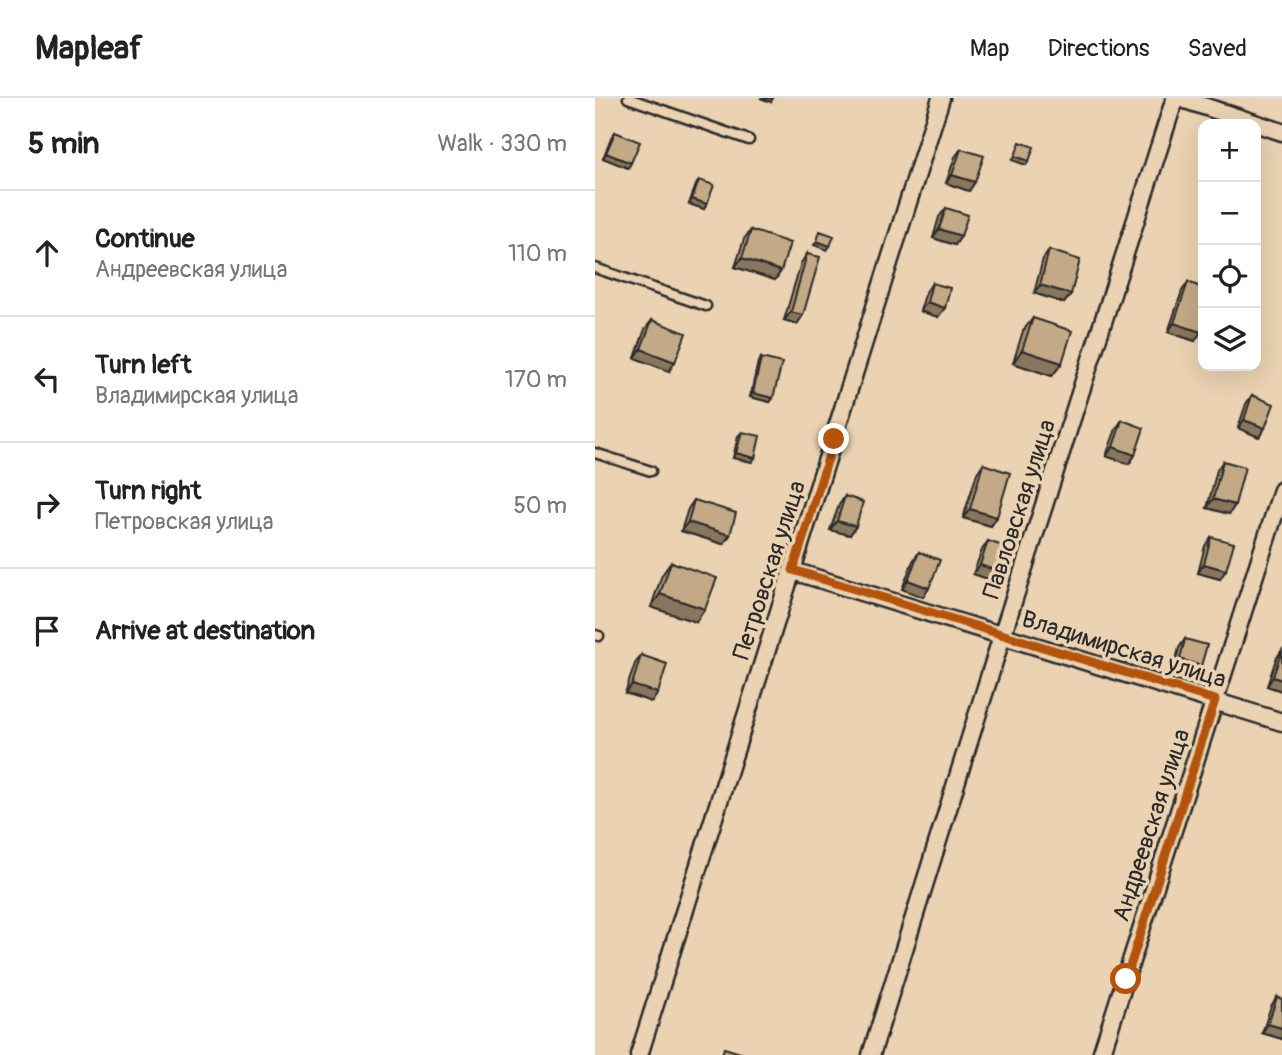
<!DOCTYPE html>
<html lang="en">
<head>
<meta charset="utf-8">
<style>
	:root { --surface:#fff; --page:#f6f6f6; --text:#222; --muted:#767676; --line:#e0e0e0 }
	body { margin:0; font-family:Pangolin,sans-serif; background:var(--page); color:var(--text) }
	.controls { position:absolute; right:21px; top:21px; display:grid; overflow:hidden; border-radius:14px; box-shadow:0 7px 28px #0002 }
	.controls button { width:63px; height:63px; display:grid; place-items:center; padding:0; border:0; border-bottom:2px solid var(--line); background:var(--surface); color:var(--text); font:35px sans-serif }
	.stop { position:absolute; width:21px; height:21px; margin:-16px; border:5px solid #b45309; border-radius:50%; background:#fff }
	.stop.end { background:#b45309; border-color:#fff; box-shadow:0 2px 7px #0008 }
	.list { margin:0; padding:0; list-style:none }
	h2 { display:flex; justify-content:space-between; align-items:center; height:91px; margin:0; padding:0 28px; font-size:30px }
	h2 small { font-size:23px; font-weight:400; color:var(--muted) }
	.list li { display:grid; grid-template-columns:46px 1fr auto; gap:21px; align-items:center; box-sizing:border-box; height:126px; padding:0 28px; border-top:2px solid var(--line) }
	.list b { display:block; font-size:26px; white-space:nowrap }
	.list p { margin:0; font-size:23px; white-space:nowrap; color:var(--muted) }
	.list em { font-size:23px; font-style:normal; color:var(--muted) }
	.icon { flex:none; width:38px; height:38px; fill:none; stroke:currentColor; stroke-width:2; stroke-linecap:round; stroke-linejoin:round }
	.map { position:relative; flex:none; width:687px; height:957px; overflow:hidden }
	header { display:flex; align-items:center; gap:42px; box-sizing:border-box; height:98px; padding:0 35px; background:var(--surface); border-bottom:2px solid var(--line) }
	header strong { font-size:33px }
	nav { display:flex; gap:38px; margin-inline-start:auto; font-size:24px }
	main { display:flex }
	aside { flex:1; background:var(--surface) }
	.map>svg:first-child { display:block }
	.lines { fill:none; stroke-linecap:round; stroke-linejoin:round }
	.service-casing { stroke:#2b2b2b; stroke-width:13 }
	.minor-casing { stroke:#2b2b2b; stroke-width:21 }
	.service { stroke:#ead2b2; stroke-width:8 }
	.minor { stroke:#ead2b2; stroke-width:16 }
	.wall { fill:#a99173; stroke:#2b2b2b; stroke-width:2 }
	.shaded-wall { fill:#89765e; stroke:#2b2b2b; stroke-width:2 }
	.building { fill:#c4a986; stroke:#2b2b2b; stroke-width:2 }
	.route { stroke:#b45309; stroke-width:9 }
	.labels { text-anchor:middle; stroke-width:7; stroke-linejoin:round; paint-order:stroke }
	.street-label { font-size:24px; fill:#2b2b2b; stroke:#ead2b2 }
</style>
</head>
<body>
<header>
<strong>Mapleaf</strong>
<nav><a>Map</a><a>Directions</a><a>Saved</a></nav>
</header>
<main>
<aside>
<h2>5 min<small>Walk · 330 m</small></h2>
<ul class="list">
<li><svg class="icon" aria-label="ahead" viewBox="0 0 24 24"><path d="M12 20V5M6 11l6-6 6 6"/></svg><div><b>Continue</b><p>Андреевская улица</p></div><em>110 m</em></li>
<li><svg class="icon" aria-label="left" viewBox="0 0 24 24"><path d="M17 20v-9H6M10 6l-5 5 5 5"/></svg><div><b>Turn left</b><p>Владимирская улица</p></div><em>170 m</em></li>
<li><svg class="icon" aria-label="right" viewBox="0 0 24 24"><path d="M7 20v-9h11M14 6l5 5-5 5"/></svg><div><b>Turn right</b><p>Петровская улица</p></div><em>50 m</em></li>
<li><svg class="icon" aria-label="arrive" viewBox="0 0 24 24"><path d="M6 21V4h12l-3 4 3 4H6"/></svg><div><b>Arrive at destination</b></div></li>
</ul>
</aside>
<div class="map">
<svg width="687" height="957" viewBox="0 0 687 957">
	<rect width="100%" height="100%" fill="#ead2b2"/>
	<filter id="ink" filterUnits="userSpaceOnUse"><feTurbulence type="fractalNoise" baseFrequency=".0143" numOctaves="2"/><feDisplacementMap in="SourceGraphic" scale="14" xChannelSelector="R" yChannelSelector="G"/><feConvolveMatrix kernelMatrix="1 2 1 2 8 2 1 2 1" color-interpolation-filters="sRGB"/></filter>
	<g filter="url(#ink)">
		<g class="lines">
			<g class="service-casing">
				<path id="service" d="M33,0L154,42
					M0,170L111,208
					M0,355L56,373
					M0,537L4,538"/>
			</g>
			<g class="minor-casing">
				<path id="minor" d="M584,0L687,34
					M198,473L687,624
					M44,957L346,0
					M276,957L407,538L580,0
					M506,957L687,392"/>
			</g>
			<use href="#service" class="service"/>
			<use href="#minor" class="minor"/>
		</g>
		<path class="wall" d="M20,34L33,70L8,60L17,38Z
			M366,51L380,84L374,93L351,85L360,59Z
			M104,82L112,106L109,111L94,106L101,87Z
			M351,110L366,138L360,147L338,140L344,119Z
			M156,132L186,173L180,182L140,169L149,141Z
			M454,152L476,196L469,205L439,195L448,161Z
			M212,156L208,217L202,226L189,222L206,165Z
			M593,184L600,243L573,234L587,193Z
			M337,185L343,219L325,213L331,194Z
			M438,220L467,265L457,278L418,265L428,233Z
			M57,222L74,273L40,260L50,231Z
			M166,260L178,300L175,304L155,299L163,264Z
			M657,297L670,330L664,339L643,330L651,306Z
			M527,322L540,357L534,366L511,358L521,331Z
			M147,334L157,364L138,360L143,338Z
			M628,363L640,407L634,416L612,410L622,372Z
			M388,366L402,419L396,428L368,420L382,375Z
			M250,398L261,428L255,437L235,432L244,407Z
			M99,402L135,437L128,446L86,433L93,411Z
			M616,439L625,481L603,475L610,448Z
			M393,443L411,476L405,485L378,476L387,452Z
			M324,454L334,490L328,499L307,491L318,463Z
			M76,464L101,524L56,509L67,477Z
			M590,541L599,577L579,570L584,550Z
			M687,552V593L672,588L681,561Z
			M46,557L57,604L30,595L40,566Z
			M682,899L687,941L667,935L676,908Z"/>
		<path class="shaded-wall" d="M165,0H178L176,4Z
			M11,55L36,65L33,70L8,60Z
			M420,58L434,63L431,67L417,62Z
			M357,77L380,84L374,93L351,85Z
			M97,101L112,106L109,111L94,106Z
			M344,131L366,138L360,147L338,140Z
			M222,143L235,148L232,152L219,147Z
			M147,160L186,173L180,182L140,169Z
			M445,187L476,196L469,205L439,195Z
			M332,204L350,210L343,219L325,213Z
			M196,214L208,217L202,226L189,222Z
			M579,225L606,234L600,243L573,234Z
			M46,251L80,264L74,273L40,260Z
			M427,252L467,265L457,278L418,265Z
			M158,295L178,300L175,304L155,299Z
			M649,322L670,330L664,339L643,330Z
			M518,349L540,357L534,366L511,358Z
			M141,355L160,360L157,364L138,360Z
			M618,401L640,407L634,416L612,410Z
			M375,411L402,419L396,428L368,420Z
			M242,423L261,428L255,437L235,432Z
			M93,424L135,437L128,446L86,433Z
			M609,466L631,472L625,481L603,475Z
			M385,467L411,476L405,485L378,476Z
			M313,482L334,490L328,499L307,491Z
			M65,496L110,511L101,524L56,509Z
			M585,561L606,568L599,577L579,570Z
			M678,579L687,582V593L672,588Z
			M37,587L63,595L57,604L30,595Z
			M673,926L687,930V941L667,935Z"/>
		<path class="building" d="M20,34L45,44L36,65L11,55Z
			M425,44L439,49L434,63L420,58Z
			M366,51L389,58L380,84L357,77Z
			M104,82L119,87L112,106L97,101Z
			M351,110L373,117L366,138L344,131Z
			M156,132L195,145L186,173L147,160Z
			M225,133L239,138L235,148L222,143Z
			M454,152L485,162L476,196L445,187Z
			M212,156L225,159L208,217L196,214Z
			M593,184L608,190V227L606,234L579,225Z
			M337,185L355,190L350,210L332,204Z
			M438,220L477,233L467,265L427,252Z
			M57,222L91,235L80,264L46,251Z
			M166,260L187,265L178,300L158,295Z
			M657,297L679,306L670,330L649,322Z
			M527,322L549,330L540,357L518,349Z
			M147,334L165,338L160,360L141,355Z
			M628,363L650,369L640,407L618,401Z
			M388,366L415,375L402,419L375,411Z
			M250,398L268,404L261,428L242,423Z
			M99,402L141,415L135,437L93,424Z
			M616,439L639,445L631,472L609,466Z
			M393,443L420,452L411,476L385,467Z
			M324,454L345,462L334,490L313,482Z
			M76,464L122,480L110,511L65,496Z
			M590,541L612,547L606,568L585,561Z
			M687,552V582L678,579Z
			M46,557L72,566L63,595L37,587Z
			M682,899L687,901V930L673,926Z
			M129,950L149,956L148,957H127Z"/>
	</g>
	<g class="lines" filter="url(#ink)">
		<path class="route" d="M239,341L198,472L620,602L531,881"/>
	</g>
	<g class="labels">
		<g class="street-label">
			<text transform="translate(424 411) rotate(-72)" y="8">Павловская улица</text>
			<text transform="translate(174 472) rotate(-72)" y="8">Петровская улица</text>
			<text transform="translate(529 551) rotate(17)" y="8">Владимирская улица</text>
			<text transform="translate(556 727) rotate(-72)" y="8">Андреевская улица</text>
		</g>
	</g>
</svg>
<div class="controls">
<button>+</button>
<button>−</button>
<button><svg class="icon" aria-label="locate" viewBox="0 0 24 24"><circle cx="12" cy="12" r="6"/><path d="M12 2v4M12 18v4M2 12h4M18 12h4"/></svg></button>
<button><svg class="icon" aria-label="layers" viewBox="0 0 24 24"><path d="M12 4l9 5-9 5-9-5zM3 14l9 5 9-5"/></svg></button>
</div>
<div class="stop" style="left:531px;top:881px"></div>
<div class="stop end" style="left:239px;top:341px"></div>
</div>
</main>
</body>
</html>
